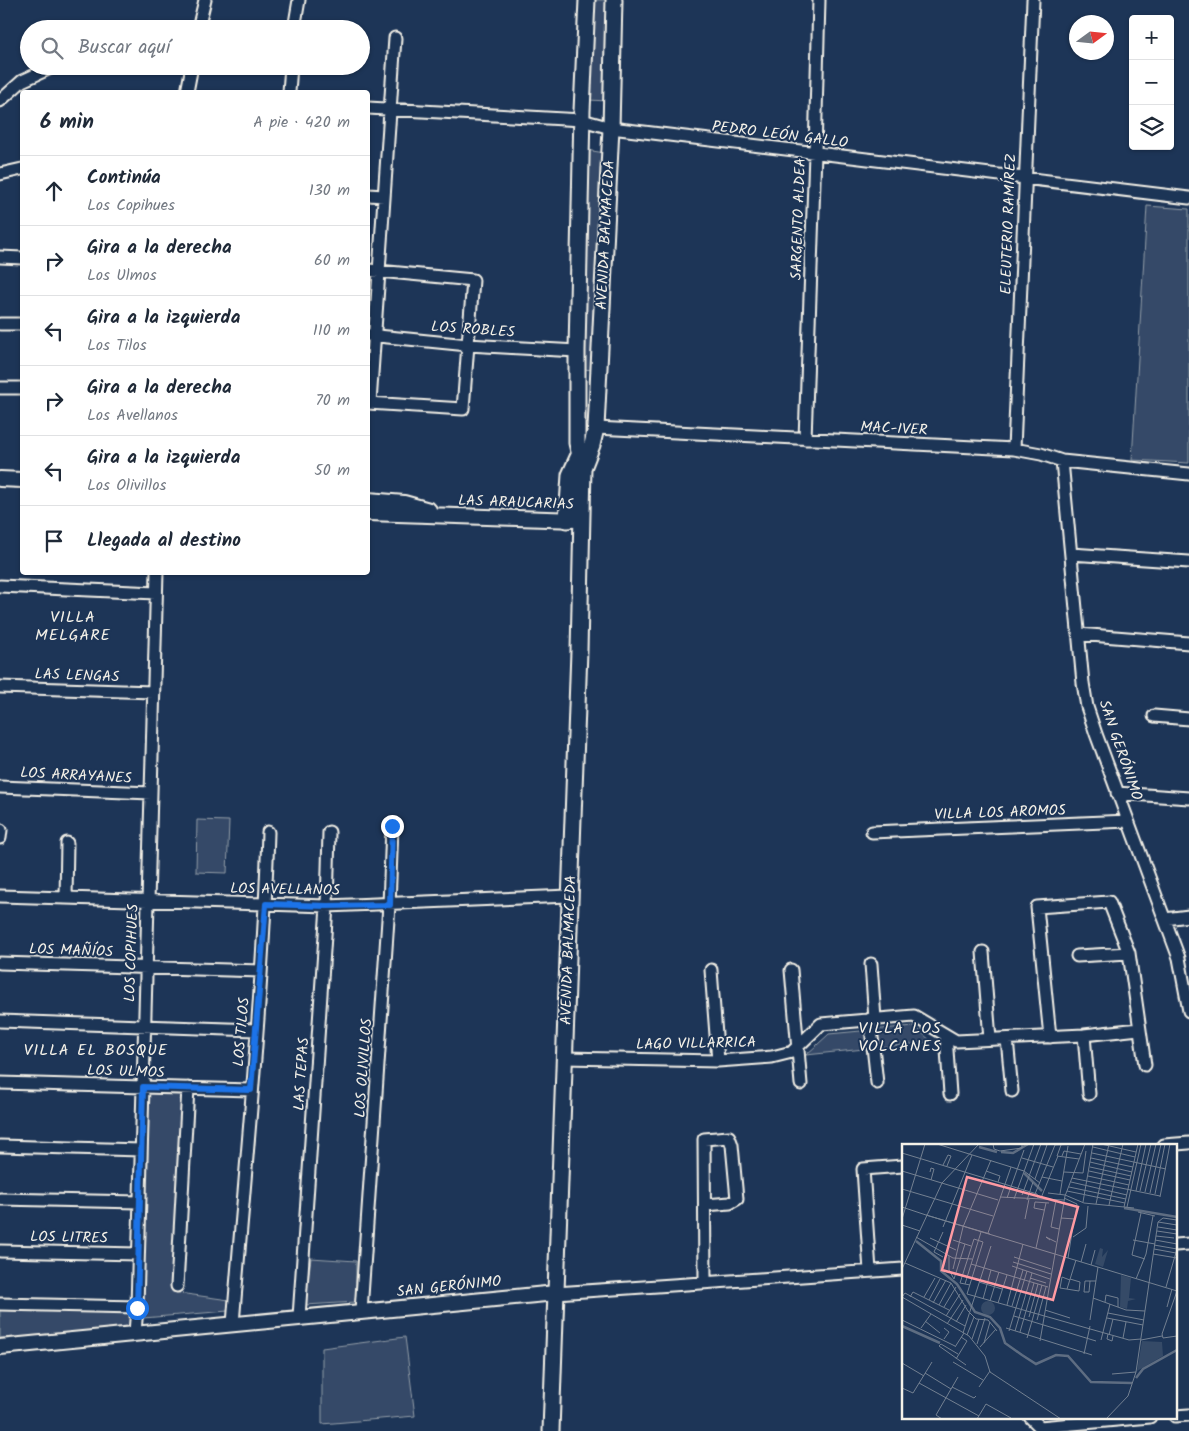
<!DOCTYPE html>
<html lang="es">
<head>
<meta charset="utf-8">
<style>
	:root { --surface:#fff; --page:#f6f6f7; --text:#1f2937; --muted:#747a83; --line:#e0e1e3 }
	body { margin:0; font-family:Kalam,sans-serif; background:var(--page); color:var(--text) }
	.controls { position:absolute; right:15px; top:15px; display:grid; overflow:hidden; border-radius:5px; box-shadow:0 1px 4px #0004 }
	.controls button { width:45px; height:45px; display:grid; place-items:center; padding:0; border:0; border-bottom:1px solid var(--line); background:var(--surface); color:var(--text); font:25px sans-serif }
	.compass { position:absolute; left:1069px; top:15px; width:45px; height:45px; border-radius:50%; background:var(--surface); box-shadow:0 1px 4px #0004; rotate:75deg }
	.stop { position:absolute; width:15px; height:15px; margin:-11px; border:4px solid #1a73e8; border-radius:50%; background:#fff }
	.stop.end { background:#1a73e8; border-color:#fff; box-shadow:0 1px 5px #0008 }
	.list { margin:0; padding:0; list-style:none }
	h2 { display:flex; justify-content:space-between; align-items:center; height:65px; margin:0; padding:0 20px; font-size:21px }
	h2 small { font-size:16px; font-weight:400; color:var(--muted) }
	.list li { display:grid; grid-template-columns:32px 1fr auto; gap:15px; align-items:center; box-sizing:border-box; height:70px; padding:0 20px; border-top:1px solid var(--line) }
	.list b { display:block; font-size:19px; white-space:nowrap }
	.list p { margin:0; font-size:16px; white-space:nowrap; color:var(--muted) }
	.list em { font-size:16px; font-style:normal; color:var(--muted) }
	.icon { flex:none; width:28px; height:28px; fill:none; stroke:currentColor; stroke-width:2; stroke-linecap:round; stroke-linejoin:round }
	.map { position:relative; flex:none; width:1189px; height:1431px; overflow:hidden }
	.search { position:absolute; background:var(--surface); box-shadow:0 1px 4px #0004; left:20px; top:20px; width:350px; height:55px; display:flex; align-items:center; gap:12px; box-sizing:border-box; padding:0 18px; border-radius:28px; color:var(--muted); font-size:19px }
	.panel { position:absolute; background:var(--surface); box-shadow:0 1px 4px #0004; left:20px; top:90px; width:350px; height:485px; border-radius:5px }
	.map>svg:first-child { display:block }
	.green { fill:#354a67; stroke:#949ea8 }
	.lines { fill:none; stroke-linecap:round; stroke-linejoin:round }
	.minor-casing { stroke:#f4f1e8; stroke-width:15 }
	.tertiary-casing { stroke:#f4f1e8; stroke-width:18 }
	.secondary-casing { stroke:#f4f1e8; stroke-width:19 }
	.minor { stroke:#1d3557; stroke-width:11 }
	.tertiary { stroke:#1d3557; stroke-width:14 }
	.secondary { stroke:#1d3557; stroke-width:15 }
	.route { stroke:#1a73e8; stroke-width:6 }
	.labels { text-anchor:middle; stroke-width:4; stroke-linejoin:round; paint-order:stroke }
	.street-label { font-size:15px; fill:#f4f1e8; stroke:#1d3557 }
	.neighbourhood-label { font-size:16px; letter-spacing:1px; fill:#f4f1e8; stroke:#1d3557 }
	.inset-river { fill:none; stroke:#5e6d82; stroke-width:2.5 }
	.inset-road { fill:none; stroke:#738091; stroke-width:1 }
	.view { fill:#ff9aa2; fill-opacity:0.15; stroke:#ff9aa2; stroke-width:2.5 }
	.inset-edge { fill:none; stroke:#f4f1e8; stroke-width:2.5 }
</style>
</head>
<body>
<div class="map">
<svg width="1189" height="1431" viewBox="0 0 1189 1431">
	<rect width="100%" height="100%" fill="#1d3557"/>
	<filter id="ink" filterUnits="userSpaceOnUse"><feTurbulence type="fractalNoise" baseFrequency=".02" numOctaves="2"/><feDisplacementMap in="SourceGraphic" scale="10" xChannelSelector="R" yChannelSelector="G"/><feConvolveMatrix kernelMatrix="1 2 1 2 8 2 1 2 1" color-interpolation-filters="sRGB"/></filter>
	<g filter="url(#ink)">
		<path class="green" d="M593,0H609L606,101L590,100Z
			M586,150L605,153L595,370L581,369Z
			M1147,206L1189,209V463L1132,460Z
			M197,820L229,821L227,873L196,872Z
			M914,1026L932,1042L806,1055L829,1034Z
			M146,1080L185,1084L172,1292L229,1300L228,1311L143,1318Z
			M311,1258L356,1261V1302L305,1305Z
			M0,1301L130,1306V1331L0,1338Z
			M405,1337L415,1416L322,1424V1348Z"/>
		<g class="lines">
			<g class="minor-casing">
				<path id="minor" d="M198,29L205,0
					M294,29L299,0
					M187,92L192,66
					M289,92L291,66
					M0,101L22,81L55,66
					M368,108L582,120L611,128L1189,198
					M0,174L22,169
					M368,195L384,196
					M0,257L22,258
					M368,270L473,280L463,409L368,403
					M0,324H22
					M368,335L468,345L577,351
					M0,388H22
					M370,403L395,38
					M596,428L1014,449L1041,454L1062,461L1189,474
					M805,439L815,153L819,0
					M1014,449L1033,0
					M1062,461L1083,683L1087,707L1096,734L1179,958L1189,1011
					M1071,554L1189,562
					M0,586L156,593
					M1078,634L1189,643
					M0,687L153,692
					M1154,716L1189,719
					M0,787L151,793
					M1117,793L1189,798
					M872,832L1128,821
					M0,838L1,830
					M0,896L327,906L569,896
					M66,898L67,843
					M1165,919L1189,916
					M983,952L990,1039
					M1077,956L1129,953
					M0,963L261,971
					M871,964L875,1019
					M711,970L718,1061
					M791,970L801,1084
					M870,1019L877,1083
					M0,1021L256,1030
					M946,1035L950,1094
					M1084,1035L1089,1094
					M1050,1037L1037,907L1109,902L1129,953L1145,1065
					M1007,1039L1012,1091
					M564,1058L718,1061L772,1057L792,1052L821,1024L914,1016L956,1041L1084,1035L1139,1029
					M0,1083L251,1090
					M1164,1145L1189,1143
					M0,1146L141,1150
					M0,1199L139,1202
					M705,1205L730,1203L737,1199L732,1145L729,1137L704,1139L705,1282
					M1175,1245L1189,1244
					M0,1251L138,1254
					M870,1271L863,1169L903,1166
					M177,1286L188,1088
					M556,1293L903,1269
					M0,1304L137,1307
					M361,1311L389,905L392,826
					M299,1317L327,906L329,832
					M233,1324C246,1160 263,996 268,832
					M135,1333L137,1307L157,572
					M1175,1416L1189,1415
					M1030,1417L1040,1427L1150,1417"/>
			</g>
			<g class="tertiary-casing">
				<path id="tertiary" d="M0,479L22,480
					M368,500L404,503L429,510
					M368,513L577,520
					M0,1347L556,1293"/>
			</g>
			<g class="secondary-casing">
				<path id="secondary" d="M583,468L592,445L596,428L611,128L614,0
					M567,520L570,475L580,453
					M551,1431L579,651L583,468L577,443V351L582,111L587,0"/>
			</g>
			<use href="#minor" class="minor"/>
			<use href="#tertiary" class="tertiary"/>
			<use href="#secondary" class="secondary"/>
		</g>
	</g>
	<g class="lines" filter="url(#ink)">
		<path class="route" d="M137,1308L143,1087L251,1090L266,904L327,906L390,905L392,826"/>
	</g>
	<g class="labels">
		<g class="street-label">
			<text transform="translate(780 134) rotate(7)" y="5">PEDRO LEÓN GALLO</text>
			<text transform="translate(798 219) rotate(-88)" y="5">SARGENTO ALDEA</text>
			<text transform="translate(1008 224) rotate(-88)" y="5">ELEUTERIO RAMÍREZ</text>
			<text transform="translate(605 235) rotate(-87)" y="5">AVENIDA BALMACEDA</text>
			<text transform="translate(473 329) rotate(4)" y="5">LOS ROBLES</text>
			<text transform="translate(894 428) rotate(3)" y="5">MAC-IVER</text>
			<text transform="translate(516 502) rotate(2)" y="5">LAS ARAUCARIAS</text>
			<text transform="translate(77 675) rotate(2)" y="5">LAS LENGAS</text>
			<text transform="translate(1121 750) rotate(71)" y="5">SAN GERÓNIMO</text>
			<text transform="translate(76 775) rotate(3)" y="5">LOS ARRAYANES</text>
			<text transform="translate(1000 812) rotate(-2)" y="5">VILLA LOS AROMOS</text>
			<text transform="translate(285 889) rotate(1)" y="5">LOS AVELLANOS</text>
			<text transform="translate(71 950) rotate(2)" y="5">LOS MAÑÍOS</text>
			<text transform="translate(568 950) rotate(-88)" y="5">AVENIDA BALMACEDA</text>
			<text transform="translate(131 953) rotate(-88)" y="5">LOS COPIHUES</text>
			<text transform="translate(241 1032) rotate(-85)" y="5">LOS TILOS</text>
			<text transform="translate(696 1043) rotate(-1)" y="5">LAGO VILLARRICA</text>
			<text transform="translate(363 1068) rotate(-86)" y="5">LOS OLIVILLOS</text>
			<text transform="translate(126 1071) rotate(2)" y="5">LOS ULMOS</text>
			<text transform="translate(301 1074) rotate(-86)" y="5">LAS TEPAS</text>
			<text transform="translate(69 1237) rotate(1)" y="5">LOS LITRES</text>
			<text transform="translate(449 1286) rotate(-6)" y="5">SAN GERÓNIMO</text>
		</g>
		<g class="neighbourhood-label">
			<text x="73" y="622">VILLA<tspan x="73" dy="18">MELGARE</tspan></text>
			<text x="900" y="1033">VILLA LOS<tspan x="900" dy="18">VOLCANES</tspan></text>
			<text x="96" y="1055">VILLA EL BOSQUE</text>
		</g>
	</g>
	<g transform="translate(902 1144)">
		<rect width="275" height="275" fill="#1d3557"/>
		<path d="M198,104L201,105L200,113L206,106L201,123L193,120ZM219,131L229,134L227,154L234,155L226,157L225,165L218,163ZM79 164a7 7 0 1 1 14 0a7 7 0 1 1-14 0ZM240,197L260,198L261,212L235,227Z" fill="#354a67"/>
		<path class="inset-river" d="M77,3L95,8M99,8L111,9L126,0M122,29L140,47M222,64L275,73M14,97L39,117V127L55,140L73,168L88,173L98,184L103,199L120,211L134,220L154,211L166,212L189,238L230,239M0,182L38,199M234,234L241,225L275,206"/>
		<path class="inset-road" d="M35,0L122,27L138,39M91,0L92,5L98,7L120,4V0M199,0L234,8M159,1L155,12L177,15M191,3L233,13M0,9L135,50L136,54M190,9L264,25M160,12L162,7L179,10M120,14L151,23M189,14L231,23M188,18L230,28M41,21L46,11L49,12L45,22M188,23L229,32M0,27L96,56M84,27L98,32L96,38M187,27L228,36M28,28L29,24L32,25L29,36M162,28L181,29L184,7M186,32L227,41M140,33L160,37M170,34L258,52M133,35L145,1L141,0M169,38L225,51M167,43L224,55M0,45L91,72M165,47L223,59M234,47L244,0M238,47L249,0M243,48L254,0M146,49L163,51L182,59L232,64M248,49L259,0M133,50L153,1L173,0M158,50L166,2M253,50L263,0M120,51L139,0M98,53L162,56M258,53L268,0M105,54L122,6M139,54L156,12M112,55L132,0M125,56L131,38M154,56L149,83L157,85M181,58L191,0M194,60L207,0M207,61L221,0M0,63L24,71M222,63L236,0M225,63L239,0M142,66L132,64L133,58L147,59M236,68L253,72M239,69L230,111L243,115M159,74L173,75L175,60L162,54M0,75L23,0M123,75L127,55M256,78L261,74L275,76M256,78L275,81M0,81L18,87M41,83L70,11M256,83L275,86M255,87L275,90M41,88L32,108L41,113M86,89L109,23M88,90L24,71L275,147M254,92L272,94M14,93L51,114L70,115M171,93L184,84L186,62M28,94L54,106M51,96L69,102M148,96L144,93L154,98M231,96L253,100M253,96L275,100M252,101L275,105M134,104L144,59M252,105L274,109M251,110L275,114M47,112V126L52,135M112,113L149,125M166,114L171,82M111,118L149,130M179,118L184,100M3,119L49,139L66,167L74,175L86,176L95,187M69,120L146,143M189,121L193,106M110,122L148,135M0,125L40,39L77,0M51,125L61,83L89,16M128,134L144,139M52,135L63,100M234,135L244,110L251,72M168,136L160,133L158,144L177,147L178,138L168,135M188,137L187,148H182L183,137H194M77,138L100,145M63,140L79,88M68,141L58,139L72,95L81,98L65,150L227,196L239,195M264,143L275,105M165,145L174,116M275,147L260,190L261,194L275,192M0,153L67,192L83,212L88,228L159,275M0,153L3,149L63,182M8,153L11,148L47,166M22,153L33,134M191,154L224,166L243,167M81,155L89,126M27,156L38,135M88,157L97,128M203,158L204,151L216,154V163M31,159L44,136M96,159L105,131M37,161L49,139M105,161L121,100M110,162L121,126M42,163L54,143M265,163L270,145M143,166L168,174M206,169L242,176M44,172L58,150M112,172L194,197M127,173L136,140M205,174L241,181M0,176L53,202M135,176L144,143M188,176L196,123M23,177L38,189M130,177L140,141M54,178L64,161M45,180L61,156M19,184L29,170M42,184L47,188L42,195M104,184L190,211M107,187L125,127M113,187L130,129M118,188L132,139M61,189L89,102M206,190L205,195L210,197L211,192M65,191L72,173M207,191L211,175M125,194L130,177M221,194L224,178M70,195L77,175M199,196L208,160M239,196L260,192M138,197L163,52L183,0M82,199L88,178M75,200L83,174M53,203L62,189M78,203L94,185M56,210L39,200L37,202L64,221M182,210L188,182M54,215L65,197L59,193M51,218L81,236M0,219L22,232M23,229L49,245M210,230L234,228M17,239L77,272M50,243L72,254L74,252M77,243L88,227M0,244L11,249L30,218M40,275L34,271L56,233M75,275L84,260L109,274M204,275L226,252L234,228L256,78"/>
		<path class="view" d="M65,33L176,63L151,156L40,126Z"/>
		<rect width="275" height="275" class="inset-edge"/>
	</g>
</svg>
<div class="controls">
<button>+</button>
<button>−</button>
<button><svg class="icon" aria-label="layers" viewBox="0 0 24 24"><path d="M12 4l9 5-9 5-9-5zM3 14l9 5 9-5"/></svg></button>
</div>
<svg class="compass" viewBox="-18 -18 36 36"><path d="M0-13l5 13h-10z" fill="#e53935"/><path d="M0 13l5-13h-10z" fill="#747a83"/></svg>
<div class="stop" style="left:137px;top:1308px"></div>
<div class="stop end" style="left:392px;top:826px"></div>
<div class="search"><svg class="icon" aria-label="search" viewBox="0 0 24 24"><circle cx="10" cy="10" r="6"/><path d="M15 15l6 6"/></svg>Buscar aquí</div>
<section class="panel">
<h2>6 min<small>A pie · 420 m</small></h2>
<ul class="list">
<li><svg class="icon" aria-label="ahead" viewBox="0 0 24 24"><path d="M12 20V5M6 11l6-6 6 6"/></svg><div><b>Continúa</b><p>Los Copihues</p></div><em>130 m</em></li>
<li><svg class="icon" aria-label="right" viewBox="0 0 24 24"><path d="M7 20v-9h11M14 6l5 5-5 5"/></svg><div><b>Gira a la derecha</b><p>Los Ulmos</p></div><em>60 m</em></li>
<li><svg class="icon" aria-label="left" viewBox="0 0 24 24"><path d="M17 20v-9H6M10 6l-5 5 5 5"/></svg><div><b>Gira a la izquierda</b><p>Los Tilos</p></div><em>110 m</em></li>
<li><svg class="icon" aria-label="right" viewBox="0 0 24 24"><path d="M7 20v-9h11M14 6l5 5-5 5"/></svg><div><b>Gira a la derecha</b><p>Los Avellanos</p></div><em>70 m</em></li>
<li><svg class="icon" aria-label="left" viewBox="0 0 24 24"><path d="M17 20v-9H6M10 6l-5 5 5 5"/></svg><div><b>Gira a la izquierda</b><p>Los Olivillos</p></div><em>50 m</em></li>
<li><svg class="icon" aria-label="arrive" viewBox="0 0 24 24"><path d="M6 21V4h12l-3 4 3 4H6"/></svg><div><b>Llegada al destino</b></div></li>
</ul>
</section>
</div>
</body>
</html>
